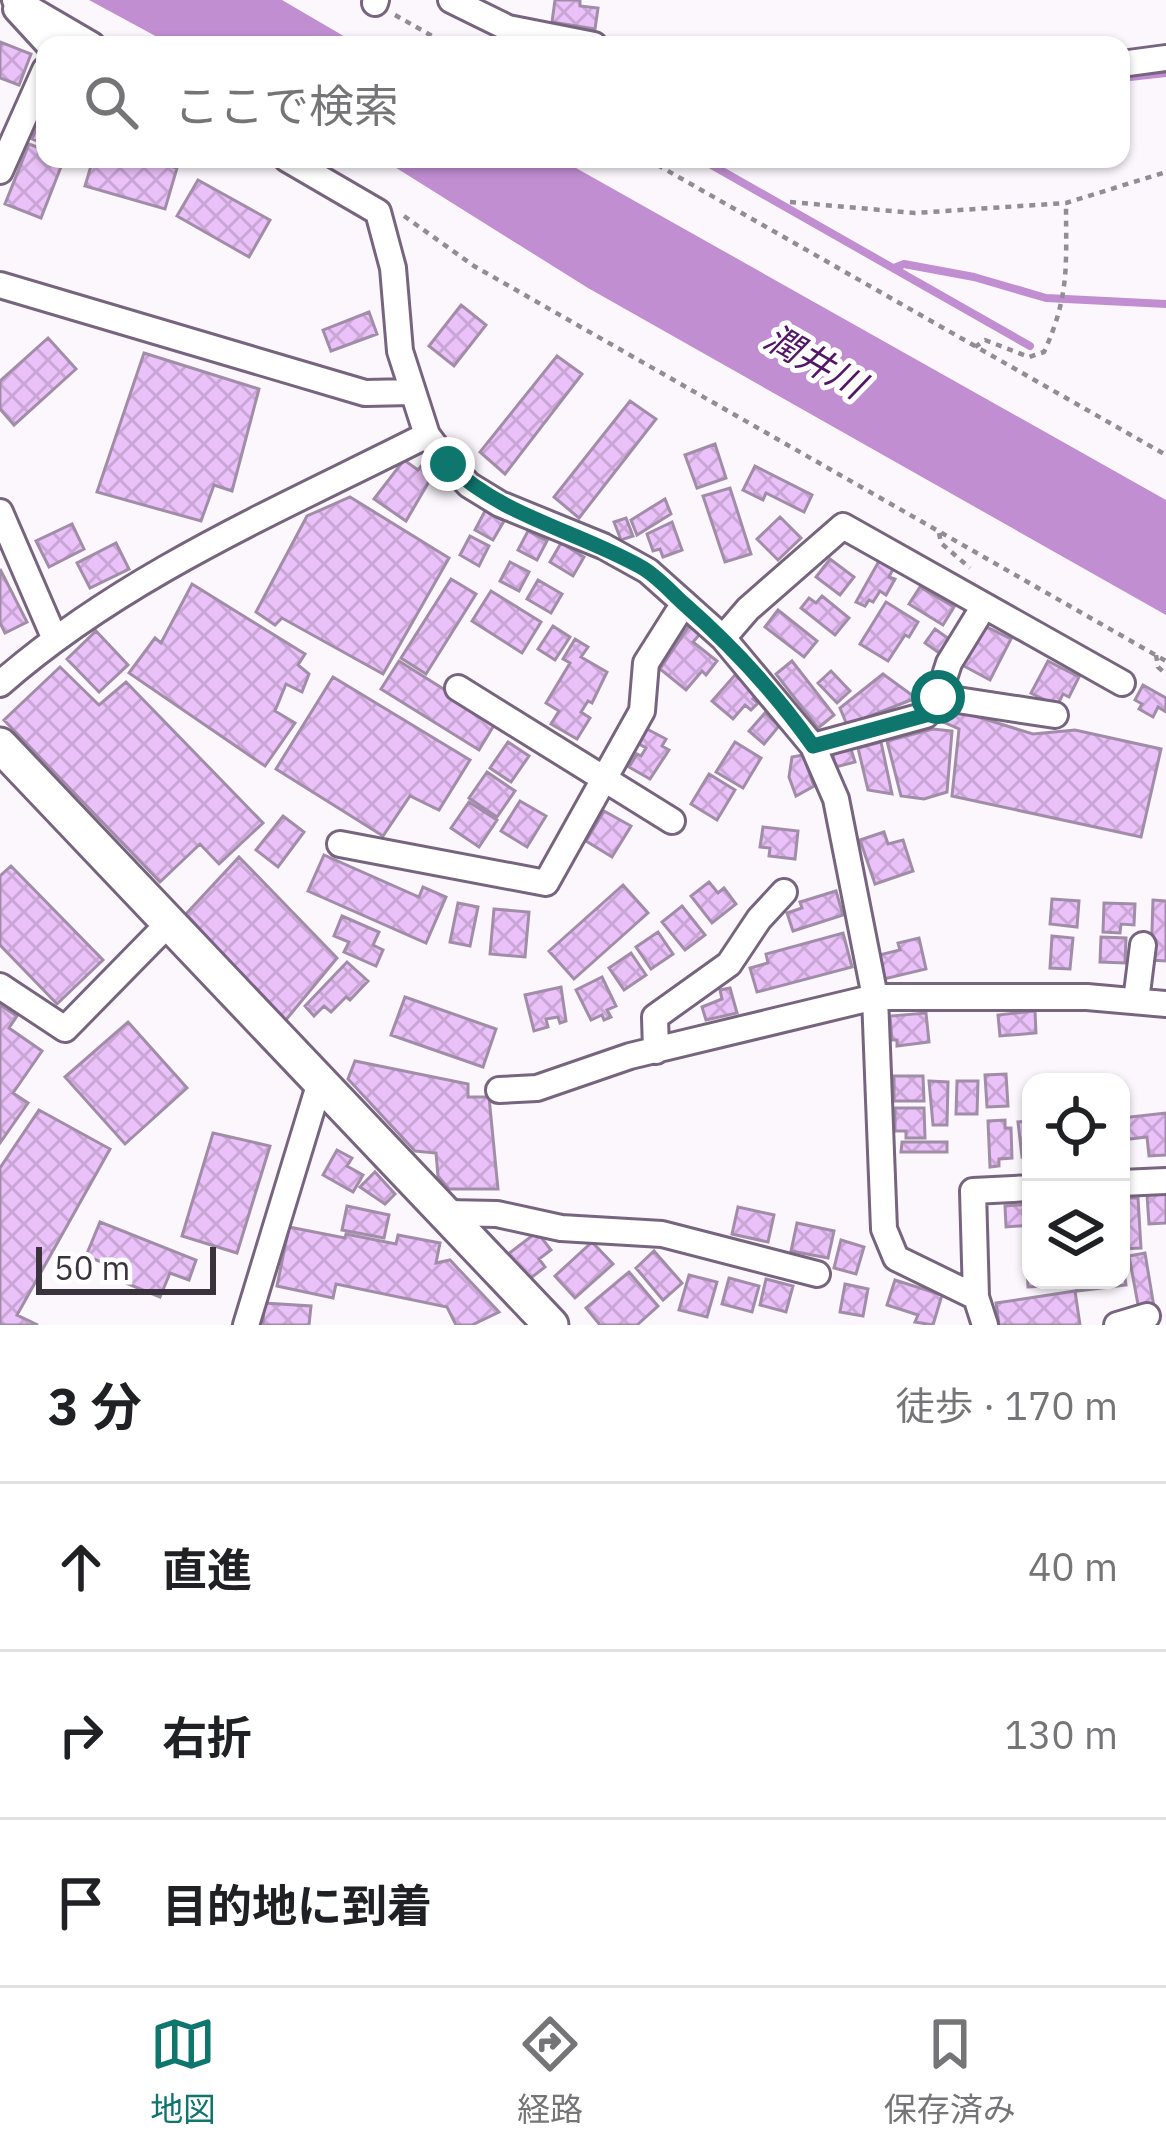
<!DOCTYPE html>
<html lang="ja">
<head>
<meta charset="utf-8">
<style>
	:root { --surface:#fff; --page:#f2f2f2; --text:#202124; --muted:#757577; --line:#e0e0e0; --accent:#0f766e }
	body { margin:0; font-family:"IBM Plex Sans","Noto Sans JP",sans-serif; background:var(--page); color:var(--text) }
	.controls { position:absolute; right:36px; bottom:36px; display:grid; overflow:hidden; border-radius:24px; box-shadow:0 3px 9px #0004 }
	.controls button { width:108px; height:108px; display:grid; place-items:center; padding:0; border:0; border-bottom:3px solid var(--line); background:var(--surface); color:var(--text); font:60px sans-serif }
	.scale { position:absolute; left:36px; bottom:30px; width:180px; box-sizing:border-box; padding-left:12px; border:6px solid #3a323d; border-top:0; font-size:33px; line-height:42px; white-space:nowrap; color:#3a323d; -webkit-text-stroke:9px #fff; paint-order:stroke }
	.stop { position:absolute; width:36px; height:36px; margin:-27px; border:9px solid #0f766e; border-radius:50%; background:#fff }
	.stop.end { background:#0f766e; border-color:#fff; box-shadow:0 3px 12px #0008 }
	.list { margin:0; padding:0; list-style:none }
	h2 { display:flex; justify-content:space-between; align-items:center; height:156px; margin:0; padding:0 48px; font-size:51px }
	h2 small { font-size:39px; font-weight:400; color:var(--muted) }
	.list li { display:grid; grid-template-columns:78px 1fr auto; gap:36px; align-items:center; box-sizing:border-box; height:168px; padding:0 48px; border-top:3px solid var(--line) }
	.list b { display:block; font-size:45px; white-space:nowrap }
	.list em { font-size:39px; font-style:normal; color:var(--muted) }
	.icon { flex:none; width:66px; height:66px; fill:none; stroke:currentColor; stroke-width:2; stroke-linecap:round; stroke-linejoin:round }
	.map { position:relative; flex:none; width:1166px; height:1325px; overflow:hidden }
	.search { position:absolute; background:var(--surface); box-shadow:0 3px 9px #0004; left:36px; right:36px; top:36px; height:132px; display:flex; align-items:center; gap:30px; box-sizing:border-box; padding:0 42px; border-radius:24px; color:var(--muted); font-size:45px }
	.sheet { height:660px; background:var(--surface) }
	nav { display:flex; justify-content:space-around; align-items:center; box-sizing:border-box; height:168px; border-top:3px solid var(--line); background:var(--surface); font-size:33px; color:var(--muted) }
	nav a { display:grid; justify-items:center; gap:6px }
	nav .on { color:var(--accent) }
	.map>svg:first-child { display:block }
	.water { fill:#c08ed1 }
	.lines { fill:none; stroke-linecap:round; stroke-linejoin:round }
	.stream { stroke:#c08ed1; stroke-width:8 }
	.building { fill:url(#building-cross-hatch); stroke:#a18da8; stroke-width:3 }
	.street-casing { stroke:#77647e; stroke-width:30 }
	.secondary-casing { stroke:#77647e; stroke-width:39 }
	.path { stroke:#928c95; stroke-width:4.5; stroke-dasharray:6 6; stroke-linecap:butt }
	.street { stroke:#fff; stroke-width:24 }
	.secondary { stroke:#fff; stroke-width:33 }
	.route { stroke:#0f766e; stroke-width:15 }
	.labels { text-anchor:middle; stroke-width:10; stroke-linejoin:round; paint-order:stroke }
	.water-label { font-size:36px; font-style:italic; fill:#531565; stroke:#fff }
</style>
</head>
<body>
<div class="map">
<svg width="1166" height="1325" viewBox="0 0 1166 1325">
	<defs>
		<pattern id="building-cross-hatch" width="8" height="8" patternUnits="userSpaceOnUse" patternTransform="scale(3)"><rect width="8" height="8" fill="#eac1f8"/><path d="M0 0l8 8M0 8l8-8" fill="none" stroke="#c9a6d6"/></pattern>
	</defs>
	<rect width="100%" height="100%" fill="#fbf7fd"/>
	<path class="water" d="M89,0H282L359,45H172Z
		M382,159H560L1166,500V615L588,288Z"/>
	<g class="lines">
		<path class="stream" d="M495,39L520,45
			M1121,78L1166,73
			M701,159L1030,346
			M894,268L904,264L974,277L1046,298L1166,304"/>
	</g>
	<path class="building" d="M555,0H580V6L598,8L595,29L552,22Z
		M0,42L31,54L19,85L0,78Z
		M40,119L45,121V144L32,139Z
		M29,144L45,150V159H64L41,218L5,204Z
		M93,159H144L177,168L165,209L85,186Z
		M198,180L270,220L249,257L177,216Z
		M461,305L486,325L454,366L429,346Z
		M369,312L377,334L331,351L323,330Z
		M48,338L76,369L14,425L0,409V381Z
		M144,353L259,389L232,491L214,485L201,521L97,492Z
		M557,356L582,374L505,474L480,452Z
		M630,401L656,419L579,518L554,497Z
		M715,444L726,478L697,488L685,455Z
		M404,460L418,470L422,465L434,473L406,521L374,499Z
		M755,466L812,495L804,512L766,493L763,500L743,490Z
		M730,488L751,554L725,562L703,496Z
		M350,497L449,558L383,674L282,618L275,625L256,612L307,516Z
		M665,499L671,514L637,535L631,520Z
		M485,511L504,521L493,540L475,530Z
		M780,517L801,538L778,560L757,539Z
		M626,518L633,536L621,540L614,522Z
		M672,522L682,550L663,557L660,549L653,551L647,534Z
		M72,524L84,549L49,567L36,541Z
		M528,531L547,541L537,560L518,550Z
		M470,536L489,546L479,566L460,555Z
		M116,543L129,569L90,588L77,563Z
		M561,543L584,557L573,576L550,562Z
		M830,559L854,577L840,595L816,577Z
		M879,561L893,569L889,577L895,579L886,595L880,591L873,602L869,600L865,606L856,602Z
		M510,562L529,572L519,591L500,581Z
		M0,569L27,622L5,633L0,623Z
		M451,579L476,594L426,674L401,658Z
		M538,580L562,594L551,613L527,599Z
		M192,584L305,654L298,665L309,674L302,692L286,684L275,711L295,723L265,766L129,673L155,638L161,643Z
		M920,587L954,607L943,625L909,604Z
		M491,591L541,622L522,653L472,621Z
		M822,596L849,618L835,635L801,608L809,598L816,603Z
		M886,602L918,622L909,637L905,635L888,661L860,644Z
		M778,610L817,641L804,657L765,627Z
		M983,625L1011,639L990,680L962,665Z
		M553,626L570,637L555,660L538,649Z
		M689,626L700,634L693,642L717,661L706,675L702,671L686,690L660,669Z
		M935,629L952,641L942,655L925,643Z
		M96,631L128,665L99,692L67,659Z
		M575,639L588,647L581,657L607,672L592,703L588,701L581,712L590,718L577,739L551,724L559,711L546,703L570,663L563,659Z
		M399,661L496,722L479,750L381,689Z
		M792,661L834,715L818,728L776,674Z
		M1048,661L1079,677L1069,697L1063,694L1057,706L1031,693Z
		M60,667L99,705L126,682L263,823L219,864L200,844L160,882L4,720Z
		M831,671L850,691L837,703L818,683Z
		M883,674L916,698L847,725L840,708Z
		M735,675L758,694L753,699L758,703L751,710L745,705L733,719L712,701Z
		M333,677L470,760L439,810L410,796L383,836L276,769Z
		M1143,685L1166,698V712L1158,707L1153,717L1139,709L1142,704L1135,700Z
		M949,708L1033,734L1075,730L1161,749L1141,837L952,796L959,729L941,721Z
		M765,713L779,726L764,744L749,731Z
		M647,729L666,739L662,746L669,750L650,779L629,767L637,754L641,756L646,748L639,744Z
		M933,729L952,731L947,792L924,799L901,796L887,741Z
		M508,742L529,756L511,782L490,768Z
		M735,742L761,758L743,788L716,772Z
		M881,742L892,794L868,790L858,748Z
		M850,746L855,762L836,767L832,752Z
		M803,755L814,786L796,796L789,777L792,757Z
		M487,772L515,791L497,817L469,798Z
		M709,774L735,790L717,820L691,804Z
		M520,801L546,816L527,847L501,831Z
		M469,802L497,820L479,847L451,828Z
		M604,811L631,826L612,857L586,841Z
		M283,816L304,832L278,867L256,850Z
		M763,827L798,831L795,859L769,856L770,848L760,847Z
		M884,832L888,844L903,840L913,871L875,884L860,840Z
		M324,855L419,897L423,887L446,897L426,943L308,891Z
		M239,857L337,958L285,1021L186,914Z
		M11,866L103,960L57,1004L0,945V876Z
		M709,882L718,893L724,888L736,904L712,923L691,896Z
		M623,885L648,913L574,979L549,951Z
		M836,891L843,915L793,931L787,913L802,908L800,902Z
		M1052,899L1079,901L1077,927L1050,924Z
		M1153,900L1166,901V961L1151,960Z
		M458,903L478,907L470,946L450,942Z
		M1104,903L1135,904L1134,925L1121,924L1120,933L1103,932Z
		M682,906L705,935L685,950L662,922Z
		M494,909L529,912L525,957L490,954Z
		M342,916L379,932L373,945L383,950L376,966L344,952L349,942L334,936Z
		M658,932L673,954L651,969L636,947Z
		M843,933L852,967L757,992L750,968L768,963L766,954Z
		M1052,936L1073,938L1070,969L1050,968Z
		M1101,937L1126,938L1125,963L1100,962Z
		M919,938L926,969L884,979L879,955L900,950L898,943Z
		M631,953L646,975L624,990L609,968Z
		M347,962L368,981L350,1000L346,997L331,1012L324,1006L314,1016L305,1006Z
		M602,977L616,1006L607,1010L611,1017L604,1020L602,1015L591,1020L576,990Z
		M561,987L566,1021L560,1023L558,1017L546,1019L548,1027L534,1031L525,995Z
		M730,988L737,1013L706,1020L702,1007L722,999L720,990Z
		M405,997L496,1029L483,1067L391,1035Z
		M0,1005L17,1016L9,1028L42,1051L13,1093L28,1103L0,1143Z
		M1035,1011L1036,1033L1000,1036L998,1015Z
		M926,1013L929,1042L897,1046V1040H892L890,1016Z
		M128,1022L187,1088L125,1144L65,1077Z
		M355,1061L468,1084V1097H489L498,1189H449L438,1176L436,1153L415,1151L348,1079Z
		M1006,1074L1008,1106L987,1107L985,1075Z
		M894,1076H923L924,1101H894Z
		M929,1081L948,1082L947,1125H933Z
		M957,1081H978L977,1114H956Z
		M895,1108H924L925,1138H906V1131H895Z
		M39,1110L110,1149L17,1315L38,1325H0V1168Z
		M1166,1113V1155L1149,1156L1147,1137L1121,1140V1118Z
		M1005,1120V1128H1011L1012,1158L999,1159V1166L990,1167L988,1121Z
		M1031,1121V1156L1022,1157L1018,1122Z
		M213,1133L270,1146L237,1253L182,1236Z
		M902,1142H947V1152H901Z
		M337,1150L352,1158L347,1166L363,1175L353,1192L323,1175Z
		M375,1172L395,1194L385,1204L360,1187Z
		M1166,1194V1223L1149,1224L1147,1195Z
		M1122,1198H1138L1141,1248L1121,1249Z
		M1031,1204V1225L1006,1227L1005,1206Z
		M347,1206L389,1215L384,1238L342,1230Z
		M738,1207L774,1215L768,1242L732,1234Z
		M100,1222L196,1260L189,1280L170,1273L160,1297L123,1282L127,1272L86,1256Z
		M797,1223L834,1231L828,1258L791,1251Z
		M289,1227L345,1238L346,1234L396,1244L398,1235L440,1243L436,1263L450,1260L499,1312L472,1325H456L447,1307L336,1284L333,1298L277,1286Z
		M537,1232L551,1250L539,1259L545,1267L527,1281L507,1255Z
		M841,1240L864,1247L856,1274L834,1268Z
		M592,1242L613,1264L575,1298L555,1276Z
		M1026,1246H1031V1280H1067V1285L1028,1287Z
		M654,1251L682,1283L663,1300L636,1268Z
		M1145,1253L1154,1307L1139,1310L1129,1256Z
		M1122,1257L1126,1285L1077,1291L1076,1280H1121Z
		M629,1272L658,1306L637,1325H600L586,1308Z
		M689,1275L717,1282L707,1317L679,1310Z
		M729,1278L759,1286L752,1312L722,1304Z
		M766,1279L793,1286L786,1312L760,1305Z
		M895,1280L942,1295L933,1325L915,1322L918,1315L887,1305Z
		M845,1284L868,1289L863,1316L840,1312Z
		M1075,1291L1080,1325H999L996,1303Z
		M264,1303L311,1306L309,1325H263Z"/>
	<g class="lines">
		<g class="street-casing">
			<path id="street" d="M15,0L92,45
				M451,0L508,28L594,45
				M375,3L376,0
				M16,9L49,45
				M1121,64L1166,58
				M287,159L378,212L393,268L400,351L427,435L448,463L469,485L500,504L603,546L648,571L723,638L813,746L836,799L875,997L884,1229L896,1258L976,1297
				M0,171L45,70
				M0,285L365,393L412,392
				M0,512L54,637
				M723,638L748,609L843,526L1122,683
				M0,684C124,575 281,509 427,435
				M458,688L672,821
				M938,697L1055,715
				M813,746L926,715L938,697L949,663L984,606
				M340,844L546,883L642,711L646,663L684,603
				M0,986L65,1029L169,923
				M1136,1001L1143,945
				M656,1051L655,1017L729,964L759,919L784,892
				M499,1090L537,1088L630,1056L875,997H1087L1166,1004
				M1121,1183L1166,1181
				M446,1213L497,1214L561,1228L662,1234L817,1274
				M246,1325L320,1082
				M985,1325L976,1297L973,1191L1031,1188
				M1117,1325L1147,1316"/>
		</g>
		<g class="secondary-casing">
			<path id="secondary" d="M0,745L551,1325"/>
		</g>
		<path class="path" d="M395,15L448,45
			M647,159L1166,455
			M790,202L915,213L1066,203L1166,172
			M404,216L474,266L1166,661
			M975,347L985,340L1029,357L1044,352C1070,295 1066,264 1066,203
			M939,533L941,543L970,568
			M1156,655L1158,667L1166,674"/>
		<use href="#street" class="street"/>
		<use href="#secondary" class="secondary"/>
	</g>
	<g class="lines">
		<path class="route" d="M448,464C501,516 577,531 641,567C657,576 670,591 683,603C732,646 775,692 813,746L926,715L938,697"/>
	</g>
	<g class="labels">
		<g class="water-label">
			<text transform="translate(815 361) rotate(30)" y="13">潤井川</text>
		</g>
	</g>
</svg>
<div class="controls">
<button><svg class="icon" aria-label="locate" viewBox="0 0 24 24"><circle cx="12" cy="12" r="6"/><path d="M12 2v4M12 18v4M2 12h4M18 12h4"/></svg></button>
<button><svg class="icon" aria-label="layers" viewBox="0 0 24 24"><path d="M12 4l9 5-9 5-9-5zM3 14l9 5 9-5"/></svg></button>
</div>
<div class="scale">50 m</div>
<div class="stop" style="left:938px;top:697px"></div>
<div class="stop end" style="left:448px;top:464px"></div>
<div class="search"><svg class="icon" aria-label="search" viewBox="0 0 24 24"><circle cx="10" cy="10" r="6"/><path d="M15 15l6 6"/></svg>ここで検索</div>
</div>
<section class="sheet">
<h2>3 分<small>徒歩 · 170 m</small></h2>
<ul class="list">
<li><svg class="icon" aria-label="ahead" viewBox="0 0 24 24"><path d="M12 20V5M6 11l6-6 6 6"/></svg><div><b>直進</b></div><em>40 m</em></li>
<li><svg class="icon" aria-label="right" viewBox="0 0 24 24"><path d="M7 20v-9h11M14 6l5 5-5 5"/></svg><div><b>右折</b></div><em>130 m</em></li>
<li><svg class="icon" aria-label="arrive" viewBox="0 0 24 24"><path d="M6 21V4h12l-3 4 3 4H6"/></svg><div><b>目的地に到着</b></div></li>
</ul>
</section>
<nav>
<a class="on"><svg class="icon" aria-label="map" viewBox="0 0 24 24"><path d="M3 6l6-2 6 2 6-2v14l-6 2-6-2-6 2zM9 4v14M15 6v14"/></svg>地図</a>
<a><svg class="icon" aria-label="directions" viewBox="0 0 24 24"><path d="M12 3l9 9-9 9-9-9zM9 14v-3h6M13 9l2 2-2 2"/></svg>経路</a>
<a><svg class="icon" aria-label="saved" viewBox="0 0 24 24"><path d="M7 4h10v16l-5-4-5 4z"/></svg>保存済み</a>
</nav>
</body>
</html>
